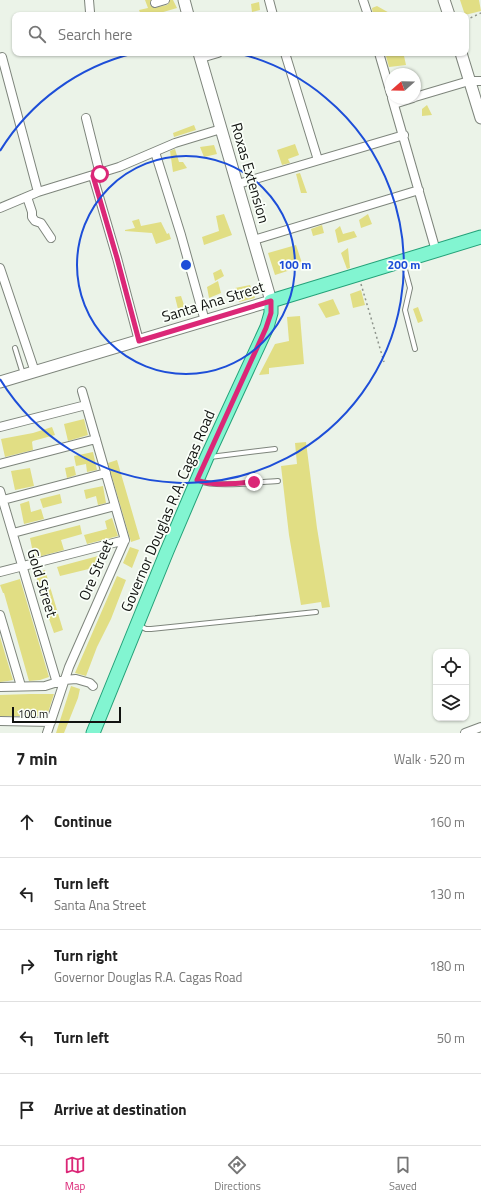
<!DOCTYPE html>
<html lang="en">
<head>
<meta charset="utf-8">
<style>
	:root { --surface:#fff; --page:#f2f2f2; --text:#222; --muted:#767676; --line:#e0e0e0; --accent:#db2777 }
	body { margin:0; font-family:"Titillium Web",sans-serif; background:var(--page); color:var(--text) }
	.controls { position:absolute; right:12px; bottom:12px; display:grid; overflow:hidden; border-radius:8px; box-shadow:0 1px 3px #0004 }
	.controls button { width:36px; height:36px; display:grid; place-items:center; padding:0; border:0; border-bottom:1px solid var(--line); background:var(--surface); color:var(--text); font:20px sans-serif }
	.compass { position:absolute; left:385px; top:68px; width:36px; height:36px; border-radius:50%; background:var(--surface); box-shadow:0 1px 3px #0004; rotate:250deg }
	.scale { position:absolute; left:12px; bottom:10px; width:109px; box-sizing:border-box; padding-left:4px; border:2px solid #111310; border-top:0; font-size:11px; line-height:14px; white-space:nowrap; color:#111310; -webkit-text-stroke:3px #fafff9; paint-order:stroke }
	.stop { position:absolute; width:12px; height:12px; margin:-9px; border:3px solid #db2777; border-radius:50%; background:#fff }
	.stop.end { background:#db2777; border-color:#fff; box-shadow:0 1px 4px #0008 }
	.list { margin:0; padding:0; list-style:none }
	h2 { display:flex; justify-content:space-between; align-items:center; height:52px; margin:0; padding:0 16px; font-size:17px }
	h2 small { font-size:13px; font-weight:400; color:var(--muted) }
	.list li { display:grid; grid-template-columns:26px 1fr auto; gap:12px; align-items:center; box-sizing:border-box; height:72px; padding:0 16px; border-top:1px solid var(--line) }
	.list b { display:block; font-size:15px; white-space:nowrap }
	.list p { margin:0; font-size:13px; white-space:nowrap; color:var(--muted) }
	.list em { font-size:13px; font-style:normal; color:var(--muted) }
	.icon { flex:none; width:22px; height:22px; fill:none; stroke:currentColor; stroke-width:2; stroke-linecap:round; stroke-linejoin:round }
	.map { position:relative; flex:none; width:481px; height:733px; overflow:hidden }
	.search { position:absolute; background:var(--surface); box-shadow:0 1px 3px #0004; left:12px; right:12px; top:12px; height:44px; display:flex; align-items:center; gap:10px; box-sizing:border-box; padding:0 14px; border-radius:8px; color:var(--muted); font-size:15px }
	.sheet { height:412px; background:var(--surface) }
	nav { display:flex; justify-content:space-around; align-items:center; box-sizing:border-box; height:56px; border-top:1px solid var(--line); background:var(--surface); font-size:11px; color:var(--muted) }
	nav a { display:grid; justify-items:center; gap:2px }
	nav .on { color:var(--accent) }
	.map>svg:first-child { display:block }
	.building { fill:#e1de84 }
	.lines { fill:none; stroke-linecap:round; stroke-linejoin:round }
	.lane-casing { stroke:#7e857c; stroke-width:6 }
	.street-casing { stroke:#7e857c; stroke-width:10 }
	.secondary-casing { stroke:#7e857c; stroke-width:13 }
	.primary-casing { stroke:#24a279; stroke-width:15 }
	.path { stroke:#8e948c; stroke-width:1.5; stroke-dasharray:2 3; stroke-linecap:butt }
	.lane { stroke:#fff; stroke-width:4 }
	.street { stroke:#fff; stroke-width:8 }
	.secondary { stroke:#fff; stroke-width:11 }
	.primary { stroke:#82f5d1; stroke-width:13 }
	.route { stroke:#db2777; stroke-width:5 }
	.ring { fill:none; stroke:#1d4ed8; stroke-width:2 }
	.labels { text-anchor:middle; stroke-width:3.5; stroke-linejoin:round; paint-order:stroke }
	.street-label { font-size:15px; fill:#111310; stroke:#fafff9 }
	.centre { fill:#1d4ed8; stroke:#fafff9; stroke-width:2 }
	.ring-label { font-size:12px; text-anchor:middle; font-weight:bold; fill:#1d4ed8; stroke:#fafff9; stroke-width:3.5; stroke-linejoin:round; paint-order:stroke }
</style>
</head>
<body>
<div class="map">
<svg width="481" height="733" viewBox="0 0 481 733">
	<rect width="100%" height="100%" fill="#ebf3e8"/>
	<path class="building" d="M145,0H151L150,5L154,8L167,5L169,3L170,0H173L177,8L153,15H141L139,10L148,8Z
		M460,0H479L481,11L465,15Z
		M259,2L260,10L252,12L251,4Z
		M377,6L393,15H373L372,8Z
		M398,53V55L404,56L406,65L389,67L386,56Z
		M427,105L432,115L422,116V109Z
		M194,125L196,130L174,137L173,133Z
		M295,144L299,155L288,159L290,163L282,165L277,150Z
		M214,145L217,154L204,157L200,147Z
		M175,149L179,162H183L187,168L173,172L170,151Z
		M300,173L307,193H301L296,174Z
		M224,214L232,235L204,245L202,237L219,231L216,216Z
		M368,214L372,224L361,228L359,220Z
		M139,219L141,226L161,222L167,234L169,233L171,239L156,244L152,233L125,231V230L135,228L132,221Z
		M322,225L324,233L313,236L311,229Z
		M340,226L343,234L354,231L357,237L338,243L335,230Z
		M296,245L303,266L275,275L268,253Z
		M348,248L350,268L347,269L341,253Z
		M221,269L224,276L215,281L213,273Z
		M218,281L221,293L209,298L207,287Z
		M250,285L255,298L239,302L235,288Z
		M361,290L365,305L353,308L350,294Z
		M181,296L185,308L178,309L175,297Z
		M333,299L340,314L326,318L318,304Z
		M418,307L423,321L418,323L413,309Z
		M300,316L304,364L269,368V374L259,375L275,344L289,341L287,317Z
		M84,419L88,435L68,441L64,424Z
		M52,427L55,435L33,441L32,442L33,450L5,457L1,439L33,433Z
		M306,442L317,528L330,607L322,608L321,602L301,605L289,535L281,466L297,464L295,443Z
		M93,452L97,470L87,472L86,464L76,466L74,456Z
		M117,460L140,539L131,542L108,463Z
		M74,466L76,475L67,478L65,468Z
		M30,468L34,486L15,490L11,471Z
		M103,486L106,503L98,505L96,496L86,499L84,490Z
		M60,494L62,503L43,508L40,499Z
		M29,501L31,512L41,509L44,519L24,524L20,504Z
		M112,518L118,536L87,544L84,535L107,529L105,521Z
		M80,525L82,534L61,540L64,550L34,558L30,538Z
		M130,547L139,550L132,568L123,563Z
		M98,556L101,566L60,576L57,567Z
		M45,570L63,630L54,633L43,602L41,595L42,594L35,573Z
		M117,576L126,580L111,619L97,647L86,676L75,673Z
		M20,579L49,677L40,680L29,681L4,593H3L0,585Z
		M0,637L13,680L8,681L0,682Z
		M71,686L80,689L78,698L64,733H56Z
		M30,694H54L47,716H0V695Z"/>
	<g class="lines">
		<g class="lane-casing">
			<path id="lane" d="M403,262L410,288L405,310L415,349
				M15,348L23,374
				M210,457L275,449
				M199,481C217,488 257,482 278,481
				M138,625L146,629H151L316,612"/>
		</g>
		<g class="street-casing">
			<path id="street" d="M89,0L90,12
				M269,0L273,15
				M363,0L368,15
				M155,3L165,0
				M285,53L318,160
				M379,53L391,94
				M2,57L38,192
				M201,58L218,53
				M415,97L469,81H481
				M392,98L436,251
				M394,104L413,98
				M86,118L100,174
				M155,152L181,235L205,321
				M93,176L117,258L139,341
				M238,184L404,135
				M27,197L32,212V217L35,221L41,223L51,238
				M0,208L38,192L119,167L175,143L221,129
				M254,240L419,190
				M0,268L35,372
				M0,427L86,405
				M0,464L96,439
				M0,491L57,683
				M3,500L106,473
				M13,533L115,506
				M0,572L125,540
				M0,615L21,686
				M0,687L45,686L64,680L76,679L90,683L93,686
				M0,721L51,722
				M47,733L69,667L125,540L82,391
				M465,733L481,727"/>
		</g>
		<g class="secondary-casing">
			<path id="secondary" d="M184,0L188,15
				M444,0L449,15
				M461,53L481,118
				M0,382L271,301L199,53"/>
		</g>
		<g class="primary-casing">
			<path id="primary" d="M93,733L167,551L207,457L267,327L271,313V301L481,237"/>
		</g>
		<path class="path" d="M466,20L481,13
			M361,284L384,362"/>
		<use href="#lane" class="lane"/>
		<use href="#street" class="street"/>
		<use href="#secondary" class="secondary"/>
		<use href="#primary" class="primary"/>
	</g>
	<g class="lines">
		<path class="route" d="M100,174L93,176L117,258L139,341L271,301V313L266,328L197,480C215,487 235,483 254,482"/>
	</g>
	<g class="ring">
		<circle cx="186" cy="265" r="109"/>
		<path d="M0 151A218 218 0 0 1 135 53M237 53A218 218 0 1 1 0 379"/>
	</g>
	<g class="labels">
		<g class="street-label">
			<text transform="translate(250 173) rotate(74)" y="5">Roxas Extension</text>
			<text transform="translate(213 302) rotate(-17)" y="5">Santa Ana Street</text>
			<text transform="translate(168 511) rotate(-67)" y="5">Governor Douglas R.A. Cagas Road</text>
			<text transform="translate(96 570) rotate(-67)" y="5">Ore Street</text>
			<text transform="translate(42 583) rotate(73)" y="5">Gold Street</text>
		</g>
	</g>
	<circle cx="186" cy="265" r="6" class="centre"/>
	<g class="ring-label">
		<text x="295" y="269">100 m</text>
		<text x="404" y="269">200 m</text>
	</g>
</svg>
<div class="controls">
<button><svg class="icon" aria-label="locate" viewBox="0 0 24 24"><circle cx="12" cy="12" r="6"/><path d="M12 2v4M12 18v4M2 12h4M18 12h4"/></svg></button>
<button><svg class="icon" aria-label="layers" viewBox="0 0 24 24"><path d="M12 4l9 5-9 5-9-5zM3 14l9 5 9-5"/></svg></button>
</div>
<svg class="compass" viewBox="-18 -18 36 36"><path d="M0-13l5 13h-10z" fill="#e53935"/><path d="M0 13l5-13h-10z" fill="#767676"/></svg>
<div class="scale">100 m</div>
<div class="stop" style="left:100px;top:174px"></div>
<div class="stop end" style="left:254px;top:482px"></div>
<div class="search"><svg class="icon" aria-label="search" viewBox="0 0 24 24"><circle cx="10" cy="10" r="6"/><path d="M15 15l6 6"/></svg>Search here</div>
</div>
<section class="sheet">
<h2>7 min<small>Walk · 520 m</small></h2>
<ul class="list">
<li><svg class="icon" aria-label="ahead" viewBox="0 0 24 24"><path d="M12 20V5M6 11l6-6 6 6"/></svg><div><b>Continue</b></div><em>160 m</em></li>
<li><svg class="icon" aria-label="left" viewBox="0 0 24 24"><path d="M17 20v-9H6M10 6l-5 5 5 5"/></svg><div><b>Turn left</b><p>Santa Ana Street</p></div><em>130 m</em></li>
<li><svg class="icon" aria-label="right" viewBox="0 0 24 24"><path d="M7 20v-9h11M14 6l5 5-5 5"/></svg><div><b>Turn right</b><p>Governor Douglas R.A. Cagas Road</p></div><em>180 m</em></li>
<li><svg class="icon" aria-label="left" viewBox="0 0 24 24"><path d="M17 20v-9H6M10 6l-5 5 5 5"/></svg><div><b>Turn left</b></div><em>50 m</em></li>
<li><svg class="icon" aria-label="arrive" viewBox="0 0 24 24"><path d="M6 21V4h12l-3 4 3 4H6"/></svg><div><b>Arrive at destination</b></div></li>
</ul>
</section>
<nav>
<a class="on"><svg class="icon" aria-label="map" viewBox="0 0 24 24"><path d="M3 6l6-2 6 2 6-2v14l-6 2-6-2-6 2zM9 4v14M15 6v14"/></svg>Map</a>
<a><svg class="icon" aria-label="directions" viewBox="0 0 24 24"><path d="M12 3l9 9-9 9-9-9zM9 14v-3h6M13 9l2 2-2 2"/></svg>Directions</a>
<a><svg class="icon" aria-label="saved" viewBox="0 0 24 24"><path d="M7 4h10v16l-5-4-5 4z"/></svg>Saved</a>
</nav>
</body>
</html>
